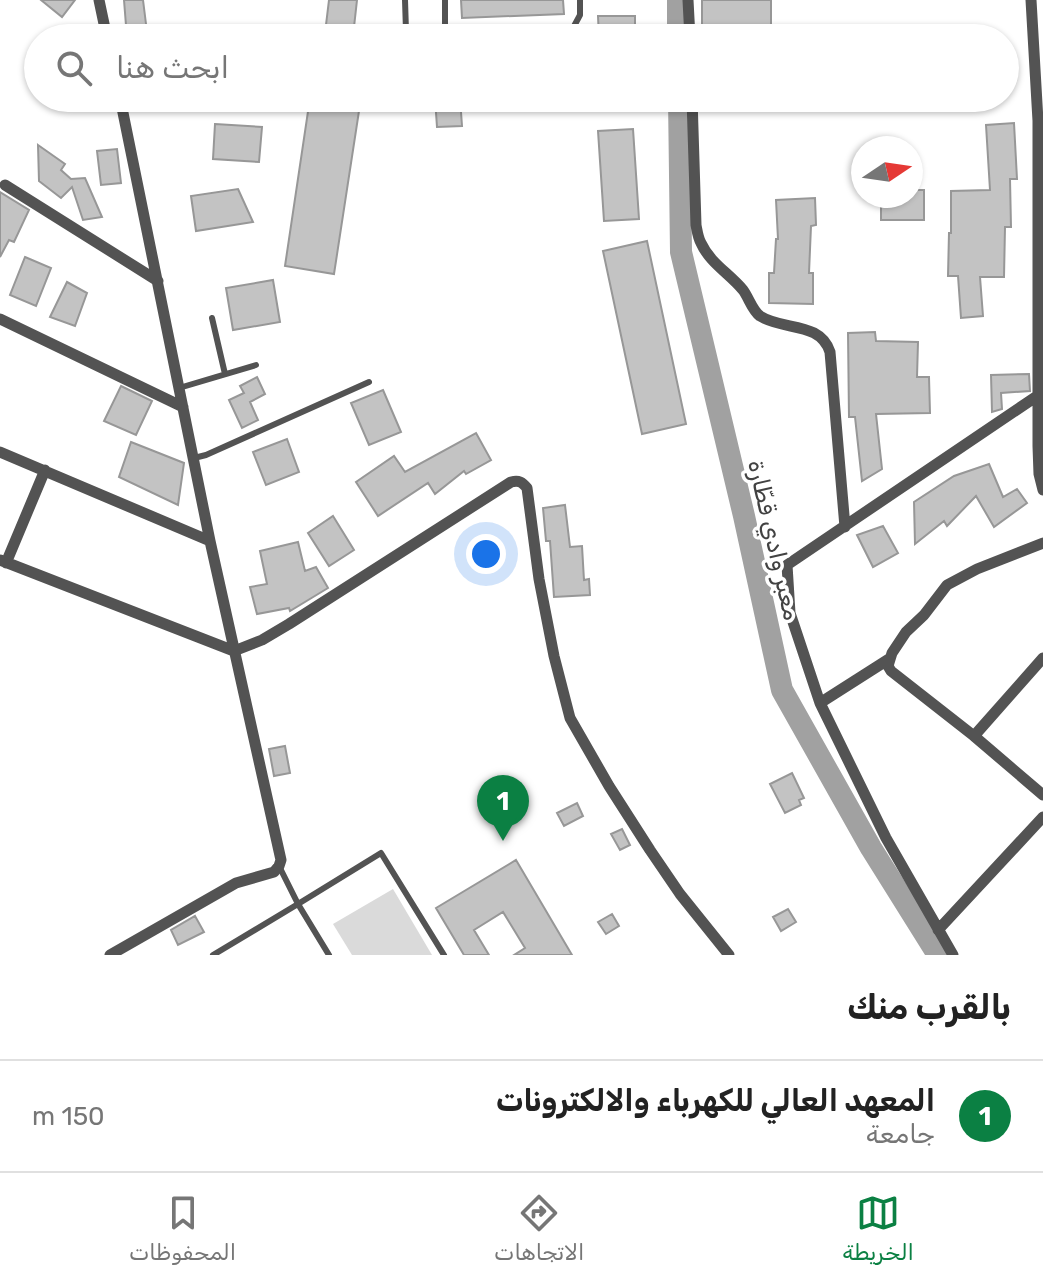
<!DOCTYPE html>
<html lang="ar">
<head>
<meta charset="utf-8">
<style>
	:root { --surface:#fff; --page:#f2f2f2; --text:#222; --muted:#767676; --line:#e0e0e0; --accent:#0b8043 }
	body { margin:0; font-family:Rubik,"Noto Naskh Arabic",sans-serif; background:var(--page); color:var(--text); direction:rtl }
	.compass { position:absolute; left:851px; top:136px; width:72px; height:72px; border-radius:50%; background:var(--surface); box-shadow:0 2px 6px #0004; rotate:77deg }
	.you { position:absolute; left:486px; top:554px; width:28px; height:28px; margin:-20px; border:6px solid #fff; border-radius:50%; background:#1a73e8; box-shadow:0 0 0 12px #1a73e833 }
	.badge { display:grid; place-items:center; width:52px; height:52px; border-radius:50%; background:var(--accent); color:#fff; font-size:26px; font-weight:700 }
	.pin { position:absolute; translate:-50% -66px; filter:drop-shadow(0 2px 4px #0008) }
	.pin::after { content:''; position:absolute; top:42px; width:28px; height:24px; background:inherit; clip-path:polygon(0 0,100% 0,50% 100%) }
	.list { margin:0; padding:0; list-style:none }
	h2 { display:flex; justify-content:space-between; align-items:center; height:104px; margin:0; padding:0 32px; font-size:34px }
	h2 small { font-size:26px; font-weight:400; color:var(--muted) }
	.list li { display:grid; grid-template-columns:52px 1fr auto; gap:24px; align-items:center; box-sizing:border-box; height:112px; padding:0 32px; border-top:2px solid var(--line) }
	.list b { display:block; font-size:30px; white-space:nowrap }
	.list p { margin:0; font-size:26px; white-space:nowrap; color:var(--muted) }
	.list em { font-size:26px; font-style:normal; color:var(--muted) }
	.icon { flex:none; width:44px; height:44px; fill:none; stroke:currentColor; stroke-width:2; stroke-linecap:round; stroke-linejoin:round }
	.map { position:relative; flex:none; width:1043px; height:955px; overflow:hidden; direction:ltr }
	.search { position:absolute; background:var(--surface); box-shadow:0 2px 6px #0004; left:24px; right:24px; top:24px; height:88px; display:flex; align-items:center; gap:20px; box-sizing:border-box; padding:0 28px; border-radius:44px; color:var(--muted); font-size:30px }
	.sheet { height:216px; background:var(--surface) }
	nav { display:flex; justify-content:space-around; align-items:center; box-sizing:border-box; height:112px; border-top:2px solid var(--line); background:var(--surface); font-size:22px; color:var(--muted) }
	nav a { display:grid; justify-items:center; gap:4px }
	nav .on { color:var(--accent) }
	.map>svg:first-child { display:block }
	.green { fill:#dadada }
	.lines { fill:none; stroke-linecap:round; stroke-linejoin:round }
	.river { stroke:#a1a1a1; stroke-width:22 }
	.building { fill:#c3c3c3; stroke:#979797; stroke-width:2 }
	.service { stroke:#535353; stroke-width:6 }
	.minor { stroke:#535353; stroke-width:11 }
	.labels { text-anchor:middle; stroke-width:7; stroke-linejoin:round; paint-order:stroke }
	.water-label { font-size:24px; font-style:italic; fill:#424242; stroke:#fff }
</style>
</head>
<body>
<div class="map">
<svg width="1043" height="955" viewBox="0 0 1043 955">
	<rect width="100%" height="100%" fill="#fff"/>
	<path class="green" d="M393,889L432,955H352L333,924Z"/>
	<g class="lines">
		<path class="river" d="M678,0V38
			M679,98L681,252L744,516L782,690L871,848L938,955"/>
	</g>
	<path class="building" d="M41,0H75L62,17Z
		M124,0H143L147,32L127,38Z
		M329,0H357L353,36L325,33Z
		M461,0H563L564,14L462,18Z
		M702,0H771V38H702Z
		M598,16H635V38H599Z
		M310,98H361L334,274L285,266Z
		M435,98H460L462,126L437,127Z
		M1014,123L1017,179H1010L1011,227H1005L1004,277H980L983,316L961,318L958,276H948L949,233H951V191L990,190L986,125Z
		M215,124L262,127L259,162L213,159Z
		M633,129L639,219L604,221L598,131Z
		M38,145L65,164L61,170L71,179L85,178L102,217L83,220L72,187L61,198L39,181Z
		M117,149L121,183L101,185L97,151Z
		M238,189L253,222L196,231L191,196Z
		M911,190H924V220H881V196H911Z
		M0,192L29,210L14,242L9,240L0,257Z
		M815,198L816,225L811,226L809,273H813V304L769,303V273H774L776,239H778L776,200Z
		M647,241L686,424L642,434L603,251Z
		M25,257L51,268L36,306L10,295Z
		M273,280L280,322L233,330L226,288Z
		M67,282L87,293L75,326L50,317Z
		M875,332L876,341L918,342L917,377H929L930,413L876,414L882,469L862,481L855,417H849L848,333Z
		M1029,374L1030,391L1001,393L1002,409L992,412L991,375Z
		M257,377L265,394L250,402L258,420L242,428L229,400L244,393L240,386Z
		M121,386L152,401L136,435L104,421Z
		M383,390L401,432L369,445L351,403Z
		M476,433L491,460L466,474L464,471L435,494L428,483L378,516L356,482L394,456L405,472Z
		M287,439L299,472L266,485L253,452Z
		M131,442L184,463L178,505L119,477Z
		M989,464L1003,497L1017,489L1027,503L994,527L976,496L947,526L944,521L915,544L914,502L954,476Z
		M565,505L570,547L582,546L584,580L589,579L590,595L554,597L550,541H546L543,508Z
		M333,516L354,550L329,566L308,533Z
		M883,526L898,553L873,567L857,535Z
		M298,542L305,571L316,567L328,588L290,611L289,608L257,614L250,587L267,584L260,551Z
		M285,746L290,773L274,776L269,749Z
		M792,773L804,798L799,800L801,805L785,813L770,784Z
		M577,803L583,816L564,826L557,813Z
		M622,829L630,845L620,850L611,834Z
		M516,860L572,955H514L525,948L503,912L474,930L489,955H464L436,908Z
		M788,909L796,922L781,931L773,917Z
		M612,914L619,926L606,934L598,922Z
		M195,916L204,932L178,945L171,930Z"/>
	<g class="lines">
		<path class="service" d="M405,0L406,31
			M445,0V34L448,38
			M480,38L573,28L580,15V0
			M212,318L225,374
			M179,388L256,365
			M194,458L206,455L369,382
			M279,866L298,904L381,853L444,955
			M213,955L298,904L329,955"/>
		<path class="minor" d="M99,0L107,38
			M688,0L690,38
			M1031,0L1038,121V446L1039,474L1043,490
			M692,98L696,225C697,230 698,238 701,243C710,263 730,274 743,290C749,298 752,310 760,316C783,331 820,321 830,352L845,527
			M5,185L158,281
			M0,319L183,407
			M0,452L210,541
			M1043,543L977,569L947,585L924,615L906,632L892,653L888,666L891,671L974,736L1043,795
			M0,560L234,651L262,640L289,624L511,482C519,480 522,482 527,488L539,579L554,656L570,718L609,786L650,850L680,894L729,955
			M6,563L45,470
			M820,703L889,659
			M974,736L1043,658
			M938,930L1043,817
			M110,955L236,883L274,872L279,866L281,860L210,541L120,98
			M953,955L886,838L820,703L790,613L787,565L1043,392"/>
	</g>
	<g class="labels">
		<g class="water-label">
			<text transform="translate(774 540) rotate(77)" y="8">معبر وادي قطّارة</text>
		</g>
	</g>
</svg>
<svg class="compass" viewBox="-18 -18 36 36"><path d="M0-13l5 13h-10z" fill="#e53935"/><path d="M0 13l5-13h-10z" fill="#767676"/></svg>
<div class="you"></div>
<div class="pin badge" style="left:503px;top:841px">1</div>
<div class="search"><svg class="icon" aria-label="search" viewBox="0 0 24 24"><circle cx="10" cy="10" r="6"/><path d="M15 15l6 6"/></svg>ابحث هنا</div>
</div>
<section class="sheet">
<h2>بالقرب منك<small></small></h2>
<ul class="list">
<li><span class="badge">1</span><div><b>المعهد العالي للكهرباء والالكترونات</b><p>جامعة</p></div><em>150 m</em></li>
</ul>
</section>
<nav>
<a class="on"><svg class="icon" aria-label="map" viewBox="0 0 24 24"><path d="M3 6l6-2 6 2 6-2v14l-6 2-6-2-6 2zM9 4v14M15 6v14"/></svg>الخريطة</a>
<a><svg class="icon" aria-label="directions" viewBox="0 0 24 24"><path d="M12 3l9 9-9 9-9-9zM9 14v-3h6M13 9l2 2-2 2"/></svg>الاتجاهات</a>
<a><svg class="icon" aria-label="saved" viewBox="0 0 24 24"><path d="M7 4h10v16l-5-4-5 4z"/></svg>المحفوظات</a>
</nav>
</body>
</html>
